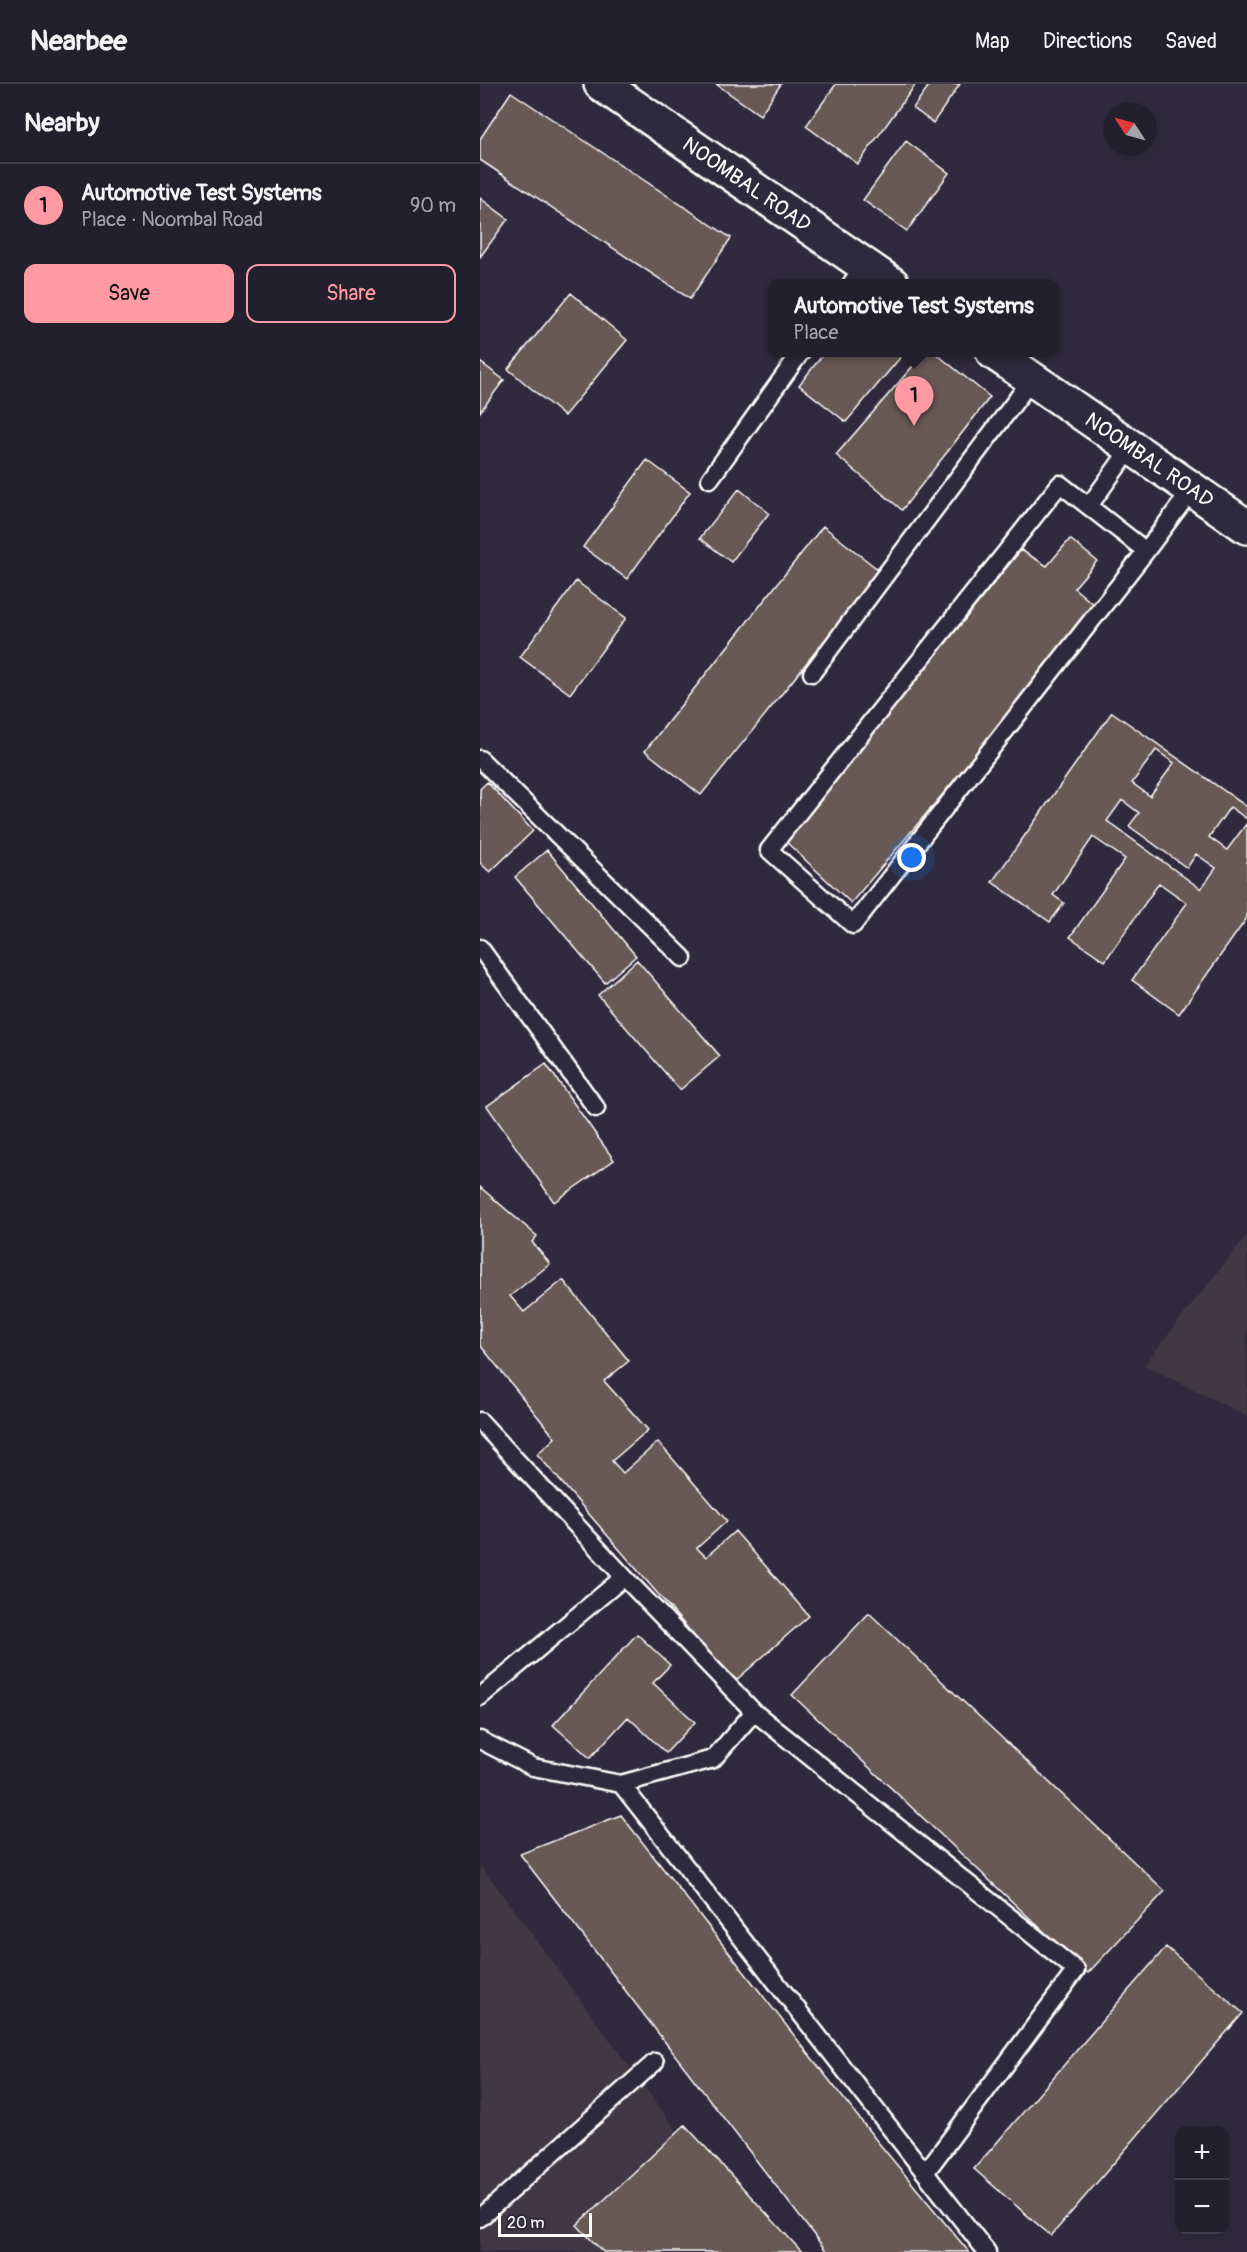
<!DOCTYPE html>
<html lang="en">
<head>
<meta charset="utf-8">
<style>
	:root { --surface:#23202e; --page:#2f2d3a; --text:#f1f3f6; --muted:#a3a3aa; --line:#403e4a; --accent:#ff9aa2 }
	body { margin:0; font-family:Pangolin,sans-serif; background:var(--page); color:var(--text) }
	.controls { position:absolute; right:18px; bottom:18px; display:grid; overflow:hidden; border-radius:12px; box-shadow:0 6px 24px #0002 }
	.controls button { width:54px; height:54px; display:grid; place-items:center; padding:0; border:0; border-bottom:2px solid var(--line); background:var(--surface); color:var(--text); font:30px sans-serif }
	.compass { position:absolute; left:623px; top:18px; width:54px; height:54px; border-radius:50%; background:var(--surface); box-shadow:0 6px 24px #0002; rotate:306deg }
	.scale { position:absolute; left:18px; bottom:15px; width:94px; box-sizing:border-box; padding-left:6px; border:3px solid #fff; border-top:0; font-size:16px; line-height:21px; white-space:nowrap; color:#fff; -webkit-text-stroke:4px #2f2a3d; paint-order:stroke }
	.you { position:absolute; left:432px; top:774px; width:21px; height:21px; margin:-15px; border:4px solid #fff; border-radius:50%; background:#1a73e8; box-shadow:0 0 0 9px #1a73e833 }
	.badge { display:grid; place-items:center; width:39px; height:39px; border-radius:50%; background:var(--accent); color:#111; font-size:20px; font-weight:700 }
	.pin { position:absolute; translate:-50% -50px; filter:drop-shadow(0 2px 3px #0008) }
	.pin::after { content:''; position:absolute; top:32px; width:21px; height:18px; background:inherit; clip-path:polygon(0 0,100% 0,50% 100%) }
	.popup { position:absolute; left:288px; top:195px; width:291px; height:78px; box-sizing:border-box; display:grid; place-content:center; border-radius:12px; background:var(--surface); filter:drop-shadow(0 2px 4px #0005); font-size:20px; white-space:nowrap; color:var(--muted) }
	.popup b { font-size:22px; color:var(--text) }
	.popup::after { content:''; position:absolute; left:50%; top:100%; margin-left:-12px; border:12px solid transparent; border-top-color:var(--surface) }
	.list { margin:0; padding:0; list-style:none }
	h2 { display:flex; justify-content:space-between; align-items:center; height:78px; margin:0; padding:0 24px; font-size:26px }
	h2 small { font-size:20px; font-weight:400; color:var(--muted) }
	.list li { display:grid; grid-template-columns:39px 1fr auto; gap:18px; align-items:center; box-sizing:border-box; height:84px; padding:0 24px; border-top:2px solid var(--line) }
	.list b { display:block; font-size:22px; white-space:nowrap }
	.list p { margin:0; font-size:20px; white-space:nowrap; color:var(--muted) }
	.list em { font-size:20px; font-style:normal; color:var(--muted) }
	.actions { display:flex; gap:12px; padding:18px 24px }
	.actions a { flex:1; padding:14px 0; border:2px solid var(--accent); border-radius:12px; text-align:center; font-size:21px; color:var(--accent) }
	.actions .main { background:var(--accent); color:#111 }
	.map { position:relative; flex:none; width:767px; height:2168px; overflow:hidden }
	header { display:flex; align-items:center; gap:36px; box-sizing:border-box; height:84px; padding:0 30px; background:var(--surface); border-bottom:2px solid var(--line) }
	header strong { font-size:28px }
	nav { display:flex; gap:33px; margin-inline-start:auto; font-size:21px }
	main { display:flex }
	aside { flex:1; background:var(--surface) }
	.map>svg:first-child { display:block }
	.built { fill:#403844 }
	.building { fill:#685856; stroke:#fff; stroke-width:1.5; fill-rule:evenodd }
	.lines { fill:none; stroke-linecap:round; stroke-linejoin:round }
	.lane-casing { stroke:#fff; stroke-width:21 }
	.secondary-casing { stroke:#fff; stroke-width:38 }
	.lane { stroke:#2f2a3d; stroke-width:16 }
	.secondary { stroke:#2f2a3d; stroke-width:33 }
	.labels { text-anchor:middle; stroke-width:5; stroke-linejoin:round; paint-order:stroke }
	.street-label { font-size:21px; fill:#fff; stroke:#2f2a3d }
</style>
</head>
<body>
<header>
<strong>Nearbee</strong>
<nav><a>Map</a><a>Directions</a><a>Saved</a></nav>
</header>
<main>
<aside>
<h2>Nearby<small></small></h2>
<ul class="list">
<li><span class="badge">1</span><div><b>Automotive Test Systems</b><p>Place · Noombal Road</p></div><em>90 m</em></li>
</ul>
<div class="actions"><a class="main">Save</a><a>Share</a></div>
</aside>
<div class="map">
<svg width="767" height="2168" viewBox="0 0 767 2168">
	<rect width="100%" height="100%" fill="#2f2a3d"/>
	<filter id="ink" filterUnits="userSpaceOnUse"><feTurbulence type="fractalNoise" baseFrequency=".0167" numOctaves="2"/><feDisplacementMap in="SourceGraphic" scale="12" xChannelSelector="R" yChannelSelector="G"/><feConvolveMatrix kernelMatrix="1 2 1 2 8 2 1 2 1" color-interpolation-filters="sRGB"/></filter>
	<g filter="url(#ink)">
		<path class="built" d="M767,1151V1332L664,1281Z
			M0,1780L286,2168H0Z"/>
		<path class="building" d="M236,0H301L280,31Z
			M356,0H436L378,80L326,42Z
			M450,0H480L453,39L433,24Z
			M31,8L251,154L210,215L0,76V55Z
			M426,57L469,89L427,147L383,116Z
			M0,114L28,135L0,173Z
			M91,209L147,256L84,332L28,285Z
			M345,268H425L366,338L319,301Z
			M445,268H454L510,313L422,426L356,371Z
			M0,278L24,296L0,328Z
			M167,376L210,408L147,495L103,463Z
			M259,405L289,429L251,478L220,454Z
			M343,442L400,487L221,711L165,667Z
			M590,455L617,477L594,504L619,525L371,819L304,756L541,466L567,482Z
			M96,497L146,534L90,610L40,573Z
			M632,628L767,723V735L750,723L729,753L747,766L767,739V834L699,930L652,896L707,819L679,799L625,877L590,853L645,775L613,753L573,811L584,819L570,838L512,798ZM676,666L694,679L670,712L652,699ZM642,716L659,729L649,742L707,784L716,770L736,784L721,805L627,737Z
			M7,698L53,747L10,788L0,779V705Z
			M67,766L156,872L125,899L35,793Z
			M157,876L240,972L200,1006L118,911Z
			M66,980L134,1076L74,1118L7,1022Z
			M0,1103L57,1152L52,1158L70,1180L30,1212L44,1228L83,1196L149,1277L124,1297L168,1346L132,1377L143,1389L178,1358L247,1437L217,1464L226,1473L255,1447L329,1532L254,1598L57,1370L75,1354L0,1261Z
			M389,1529L685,1807L608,1889L312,1611Z
			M157,1550L190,1581L173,1599L215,1638L186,1669L148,1633L110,1674L73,1641Z
			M141,1731L397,2057L489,2168H347L40,1770Z
			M686,1863L763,1929L571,2152L494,2085Z
			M205,2041L322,2168H123L97,2141Z"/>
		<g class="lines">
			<g class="lane-casing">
				<path id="lane" d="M371,200L384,181
					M230,395L321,268
					M609,422L652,362
					M666,467L580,400L289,766L373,841L666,467L713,404
					M332,589L552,295
					M0,675L203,874
					M0,864L116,1024
					M0,1337L144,1493L0,1613
					M144,1493L274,1628L596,1886L445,2089
					M0,1656L53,1683L141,1700L233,1675L274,1628
					M141,1700L507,2168
					M0,2134L175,1978"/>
			</g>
			<g class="secondary-casing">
				<g id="secondary">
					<path id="s1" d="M121,0L412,200"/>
					<path id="s2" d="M513,268L767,443"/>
				</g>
			</g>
			<use href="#lane" class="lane"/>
			<use href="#secondary" class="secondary"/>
		</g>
	</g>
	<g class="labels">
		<g class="street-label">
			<text dy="7" stroke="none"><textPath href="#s1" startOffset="177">NOOMBAL ROAD</textPath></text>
			<text dy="7" stroke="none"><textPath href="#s2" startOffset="190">NOOMBAL ROAD</textPath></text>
		</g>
	</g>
</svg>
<div class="controls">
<button>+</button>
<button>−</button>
</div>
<svg class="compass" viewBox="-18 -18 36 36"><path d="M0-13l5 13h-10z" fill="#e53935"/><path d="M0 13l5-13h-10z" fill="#a3a3aa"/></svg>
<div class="scale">20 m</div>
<div class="you"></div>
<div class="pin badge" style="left:434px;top:342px">1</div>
<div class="popup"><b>Automotive Test Systems</b>Place</div>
</div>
</main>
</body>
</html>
